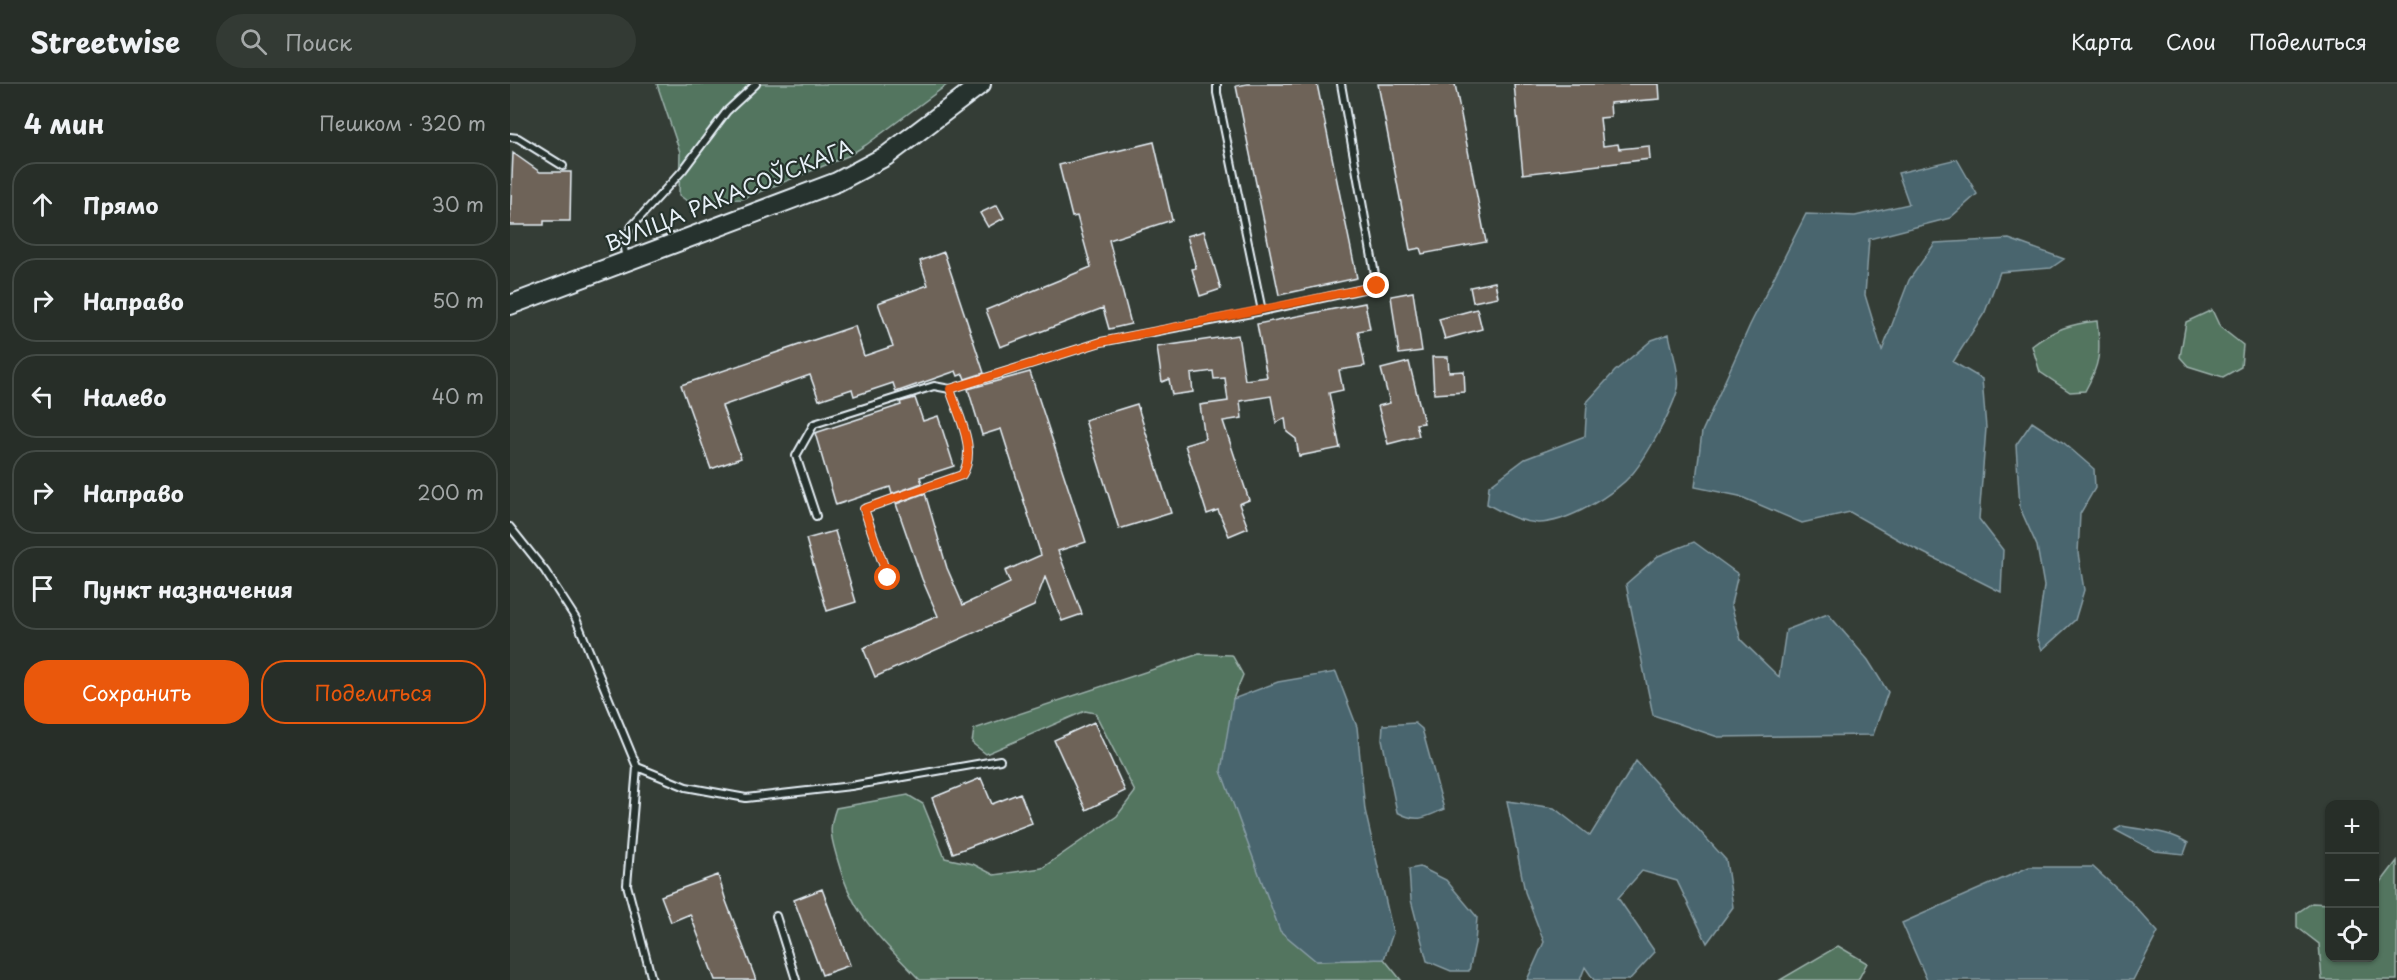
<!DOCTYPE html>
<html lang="ru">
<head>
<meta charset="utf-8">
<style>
	:root { --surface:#272e28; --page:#333a34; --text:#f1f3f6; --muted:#a4a8a8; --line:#434a45; --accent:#ea580c }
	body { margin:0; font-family:"Playpen Sans",sans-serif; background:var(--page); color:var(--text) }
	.controls { position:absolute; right:18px; bottom:18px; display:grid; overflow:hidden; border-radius:12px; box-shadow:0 2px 4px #0004 }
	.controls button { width:54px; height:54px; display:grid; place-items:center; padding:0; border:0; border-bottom:2px solid var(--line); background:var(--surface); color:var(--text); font:30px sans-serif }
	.stop { position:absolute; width:18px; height:18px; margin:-14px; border:4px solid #ea580c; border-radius:50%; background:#fff }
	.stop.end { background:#ea580c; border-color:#fff; box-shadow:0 2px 6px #0008 }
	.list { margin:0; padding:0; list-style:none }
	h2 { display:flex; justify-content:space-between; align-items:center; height:78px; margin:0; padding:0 24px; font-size:26px }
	h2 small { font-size:20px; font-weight:400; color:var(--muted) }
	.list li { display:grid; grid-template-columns:39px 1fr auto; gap:18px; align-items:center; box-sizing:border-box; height:84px; margin:0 12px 12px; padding:0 12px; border:2px solid var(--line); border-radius:24px }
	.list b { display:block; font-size:22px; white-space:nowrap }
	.list em { font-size:20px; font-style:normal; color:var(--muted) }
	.actions { display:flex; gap:12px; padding:18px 24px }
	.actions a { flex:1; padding:14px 0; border:2px solid var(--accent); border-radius:24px; text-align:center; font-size:21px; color:var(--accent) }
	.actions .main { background:var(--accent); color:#fff }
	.icon { flex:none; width:33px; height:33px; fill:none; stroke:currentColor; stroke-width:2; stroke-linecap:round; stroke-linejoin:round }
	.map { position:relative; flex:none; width:1887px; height:896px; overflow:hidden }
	header { display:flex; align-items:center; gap:36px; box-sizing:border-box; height:84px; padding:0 30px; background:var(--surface); border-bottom:2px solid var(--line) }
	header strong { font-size:28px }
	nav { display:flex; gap:33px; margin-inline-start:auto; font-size:21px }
	.search { width:420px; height:54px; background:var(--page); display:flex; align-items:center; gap:15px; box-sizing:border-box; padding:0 21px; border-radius:33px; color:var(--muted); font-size:22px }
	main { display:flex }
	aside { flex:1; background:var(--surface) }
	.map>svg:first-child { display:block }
	.green { fill:#52745f; stroke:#9db2ac; stroke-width:1.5 }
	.water { fill:#48656e; stroke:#889da5; stroke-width:1.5 }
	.building { fill:#6e6359; stroke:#e8f1f8; stroke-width:1.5 }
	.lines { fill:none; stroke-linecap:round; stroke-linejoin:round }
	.lane-casing { stroke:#e8f1f8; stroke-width:10 }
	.secondary-casing { stroke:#e8f1f8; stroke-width:22 }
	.lane { stroke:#26332d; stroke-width:6 }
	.secondary { stroke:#26332d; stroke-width:18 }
	.route { stroke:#ea580c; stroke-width:8 }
	.labels { text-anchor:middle; stroke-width:4.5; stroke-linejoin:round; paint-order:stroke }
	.street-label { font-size:21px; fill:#e8f1f8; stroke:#26332d }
</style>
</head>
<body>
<header>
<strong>Streetwise</strong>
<div class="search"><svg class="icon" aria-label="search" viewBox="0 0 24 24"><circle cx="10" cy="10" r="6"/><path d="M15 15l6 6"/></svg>Поиск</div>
<nav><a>Карта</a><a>Слои</a><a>Поделиться</a></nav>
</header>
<main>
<aside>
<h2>4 мин<small>Пешком · 320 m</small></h2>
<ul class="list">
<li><svg class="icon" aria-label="ahead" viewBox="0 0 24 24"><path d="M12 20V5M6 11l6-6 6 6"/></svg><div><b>Прямо</b></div><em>30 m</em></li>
<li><svg class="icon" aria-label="right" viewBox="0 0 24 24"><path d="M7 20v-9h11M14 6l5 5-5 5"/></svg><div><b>Направо</b></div><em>50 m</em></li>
<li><svg class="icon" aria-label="left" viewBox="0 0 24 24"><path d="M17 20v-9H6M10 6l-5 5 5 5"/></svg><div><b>Налево</b></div><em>40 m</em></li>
<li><svg class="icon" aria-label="right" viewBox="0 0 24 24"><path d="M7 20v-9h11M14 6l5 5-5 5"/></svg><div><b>Направо</b></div><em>200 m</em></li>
<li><svg class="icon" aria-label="arrive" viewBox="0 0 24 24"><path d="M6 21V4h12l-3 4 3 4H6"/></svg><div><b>Пункт назначения</b></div></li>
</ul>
<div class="actions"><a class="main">Сохранить</a><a>Поделиться</a></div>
</aside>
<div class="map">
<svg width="1887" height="896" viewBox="0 0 1887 896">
	<rect width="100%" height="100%" fill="#343d36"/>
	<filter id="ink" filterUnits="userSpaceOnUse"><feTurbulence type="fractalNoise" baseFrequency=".0167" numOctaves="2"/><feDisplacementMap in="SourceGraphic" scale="12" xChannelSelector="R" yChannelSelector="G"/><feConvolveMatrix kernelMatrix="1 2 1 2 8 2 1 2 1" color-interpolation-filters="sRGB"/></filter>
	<g filter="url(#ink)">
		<path class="green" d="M147,0H438L356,61L338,72L232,115L177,117L169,111L170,68Z
			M1702,226L1710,243L1733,261L1731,283L1713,293L1678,282L1670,273L1676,238Z
			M1587,237C1591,268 1590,280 1575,307L1560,308L1530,288L1522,262C1544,245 1561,240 1587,237Z
			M689,570L722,571L733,591L723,615L806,877L874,875L891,896H410C370,854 342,832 327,774C321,752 318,746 326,724L398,711L413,720L435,774L463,780L484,791L532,784L607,732L625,708L585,629L575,627L476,670L462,659L464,645Z
			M1887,777V896H1812L1809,860L1787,843V829L1802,819L1819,820L1820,874H1864L1865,806Z
			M1328,862L1357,879L1348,896H1270Z"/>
		<path class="water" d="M1447,75L1467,110L1440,134L1359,155L1355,211L1372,267L1399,196L1425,159L1499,155L1554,175L1541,184L1490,188L1475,228L1443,278L1472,295L1476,344L1469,435L1493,466L1491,508L1396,460L1340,428L1292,439L1229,412L1185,403L1192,348L1240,241L1296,130L1345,132L1399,120L1388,89Z
			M1159,250C1161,263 1171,293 1168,304C1163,325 1137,372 1123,389C1104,411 1057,439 1028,439C1009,438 993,429 977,420L979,402L1015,375L1075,352L1077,318L1105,287L1142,256Z
			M1522,338L1554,359L1584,385L1585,404L1570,430L1568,469L1574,506L1565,536L1532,566L1527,553L1534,502L1527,462L1510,424L1506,361Z
			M1184,458L1228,490L1221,520L1231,556L1269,593L1276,546L1318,530L1358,576L1378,608L1363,651L1208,653L1143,631L1116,500L1148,472Z
			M826,588L847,643L855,726L883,849L874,875L806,877L770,847L711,687L723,615L768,598Z
			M905,639L912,645L934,725C915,734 907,739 887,728L872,655L873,641Z
			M1126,677L1216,776L1223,823L1197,859L1167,797L1132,787L1108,814L1145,868L1119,896H1084L1075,883L1070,896H1017L1034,858L1015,808L997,717L1044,724L1080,752Z
			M1612,742C1636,747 1657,746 1678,759L1674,770L1645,767L1605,746Z
			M910,783L936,796L967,833L965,859L959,887H941L917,877L901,816L899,785Z
			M1519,783H1583L1619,816L1648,848L1623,896H1417L1392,839Z"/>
		<path class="building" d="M737,0H807L847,194L769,211L726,2Z
			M868,0H945L976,158L912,170L910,164L900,166Z
			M1004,0H1149L1150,15L1100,19L1101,33L1090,34L1093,62L1108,60L1109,65L1139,62L1140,75L1013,90Z
			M644,58L662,136L599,156L621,240L599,245L593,224L490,263L476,226L581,183L567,132L562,133L549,81Z
			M3,69L30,88H61L60,137H34V141H0Z
			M487,121L494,134L478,143L470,129Z
			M694,147L711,205L690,212L682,185L686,184L677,152Z
			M434,168L474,289L455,295L453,290L448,292L446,287L386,308L383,299L344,312L342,305L309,316L300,291L212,322L231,374L201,385L171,301L345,242L354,272L383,262L368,219L418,201L410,177Z
			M985,198L988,213L963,218L960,203Z
			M903,208L912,267L889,270L881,212Z
			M855,219L860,245L848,247L855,282L829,286L833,306L819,309L830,364L789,372L786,355L777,348L775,334L766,339L761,312L730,317L732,334L713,337L739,416L729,420L738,444L719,452L708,426L697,430L675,361L695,355L690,321L718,317L715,294L704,295L703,287L681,290L683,308L662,311L659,295L652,298L647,263L728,251L735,296L757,293L747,240Z
			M967,225L972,245L935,255L929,235Z
			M922,273H938L939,288L954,287L955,308L924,310Z
			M899,278L914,339L906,340L909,352L878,360L868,322L880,319L871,285Z
			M520,288L576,458L548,467L572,530L552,537L535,493L524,522L365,593L353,564L428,532L412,495L386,420L415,409L437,484L453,521L500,499L495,487L531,471L491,345L472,351L458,305Z
			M405,314L413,337L428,332L444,382L410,393L412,399L382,410L380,403L326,421L305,349L391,321L390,318Z
			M627,320L661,429L609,445L575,336Z
			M325,447L346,518L317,527L296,455Z
			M584,638L615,707L576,726L544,656Z
			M471,694L482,720L510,709L522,739L443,769L422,714Z
			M208,791L216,817L246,896H205L180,830L161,838L151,812Z
			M312,805L340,881L312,891L284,816Z"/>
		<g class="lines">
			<g class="lane-casing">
				<path id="lane" d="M707,0V9L752,227L867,202L831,0
					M0,53L8,54L53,82
					M116,175L113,159L122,142L173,86L217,27L246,0
					M306,432L286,372L304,340L424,302L440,305L591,258L752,227
					M0,443L35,487L66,535L127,683L176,703L236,714L341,702L490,676
					M378,494L354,425L452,391C468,366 448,331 440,305
					M127,683L117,801L142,896
					M266,832L286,896"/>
			</g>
			<g class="secondary-casing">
				<path id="secondary" d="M0,221L327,98L376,72L471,0"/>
			</g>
			<use href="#lane" class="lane"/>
			<use href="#secondary" class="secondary"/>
		</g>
	</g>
	<g class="lines" filter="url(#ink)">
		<path class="route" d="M378,494L354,425L452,391C468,366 448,331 440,305L591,258L867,202"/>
	</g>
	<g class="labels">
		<g class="street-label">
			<text transform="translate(219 112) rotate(-22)" y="7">ВУЛІЦА РАКАСОЎСКАГА</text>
		</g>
	</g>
</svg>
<div class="controls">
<button>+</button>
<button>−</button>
<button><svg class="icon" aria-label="locate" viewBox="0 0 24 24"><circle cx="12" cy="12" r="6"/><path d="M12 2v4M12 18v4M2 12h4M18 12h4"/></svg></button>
</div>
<div class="stop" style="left:378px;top:494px"></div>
<div class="stop end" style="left:867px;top:202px"></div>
</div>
</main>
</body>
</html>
